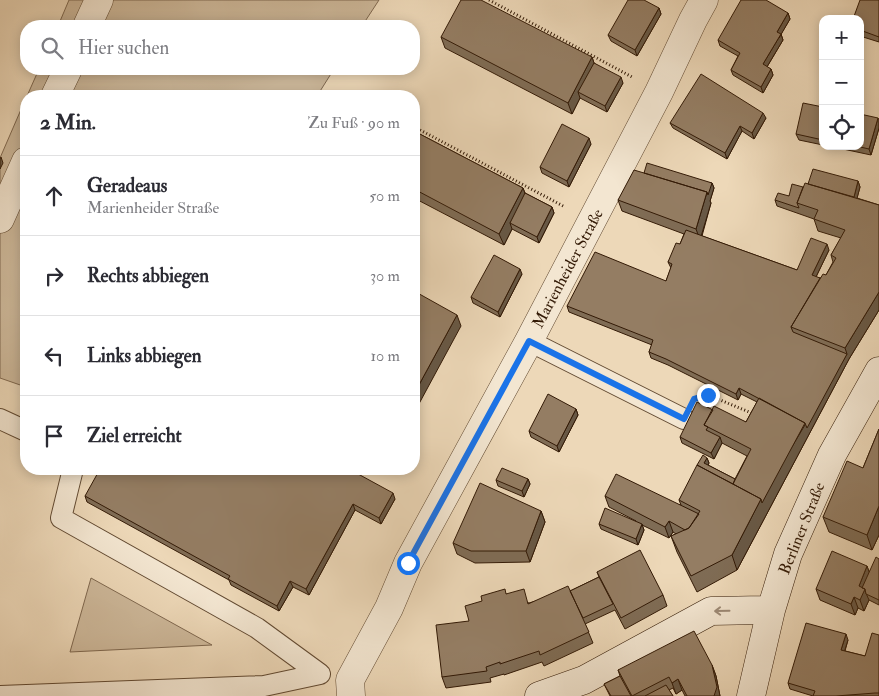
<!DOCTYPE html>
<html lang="de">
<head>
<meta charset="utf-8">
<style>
	:root { --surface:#fff; --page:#f2f2f3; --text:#2b2b33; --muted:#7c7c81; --line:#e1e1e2 }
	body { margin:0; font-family:"IM FELL Double Pica",serif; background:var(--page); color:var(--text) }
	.controls { position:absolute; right:15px; top:15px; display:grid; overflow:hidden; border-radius:10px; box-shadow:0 2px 12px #0003 }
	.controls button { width:45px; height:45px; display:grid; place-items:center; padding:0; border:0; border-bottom:1px solid var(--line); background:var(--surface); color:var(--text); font:25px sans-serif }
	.stop { position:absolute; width:15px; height:15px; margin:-11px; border:4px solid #1a73e8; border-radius:50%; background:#fff }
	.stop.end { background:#1a73e8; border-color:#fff; box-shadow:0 1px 5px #0008 }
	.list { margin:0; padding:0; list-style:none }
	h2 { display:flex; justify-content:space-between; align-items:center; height:65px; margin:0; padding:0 20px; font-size:21px }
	h2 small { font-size:16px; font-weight:400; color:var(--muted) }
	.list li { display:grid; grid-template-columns:32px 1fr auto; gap:15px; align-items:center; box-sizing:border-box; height:80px; padding:0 20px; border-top:1px solid var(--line) }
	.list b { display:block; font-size:19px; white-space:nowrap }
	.list p { margin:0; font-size:16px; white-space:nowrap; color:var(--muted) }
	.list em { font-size:16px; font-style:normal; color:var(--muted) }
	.icon { flex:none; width:28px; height:28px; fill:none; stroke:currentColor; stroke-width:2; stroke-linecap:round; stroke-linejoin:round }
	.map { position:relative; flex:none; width:879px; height:696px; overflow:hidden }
	.search { position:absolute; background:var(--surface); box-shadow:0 2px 12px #0003; left:20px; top:20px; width:400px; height:55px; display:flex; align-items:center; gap:12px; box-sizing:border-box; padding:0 18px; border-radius:20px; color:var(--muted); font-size:19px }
	.panel { position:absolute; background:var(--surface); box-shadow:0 2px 12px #0003; left:20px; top:90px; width:400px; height:385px; border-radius:20px }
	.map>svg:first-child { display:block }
	.green { fill:#cdb89a; stroke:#806950 }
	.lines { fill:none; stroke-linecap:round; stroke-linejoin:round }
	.lane-casing { stroke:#624a32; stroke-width:22 }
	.street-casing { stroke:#624a32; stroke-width:29 }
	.secondary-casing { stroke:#331a06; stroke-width:29 }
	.path { stroke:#331a06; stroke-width:3; stroke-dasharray:1 2.5; stroke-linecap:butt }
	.lane { stroke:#f3e6d1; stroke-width:20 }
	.street { stroke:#f3e6d1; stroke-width:28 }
	.secondary { stroke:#f3e6d1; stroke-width:28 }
	.wall { fill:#7f6c55; stroke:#331a06 }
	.shaded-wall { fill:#685845; stroke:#331a06 }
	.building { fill:#947d63; stroke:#331a06 }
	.oneway { stroke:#9d8a76 }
	.route { stroke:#1a73e8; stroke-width:6 }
	.labels { text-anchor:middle; stroke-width:4; stroke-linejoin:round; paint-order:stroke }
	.street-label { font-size:16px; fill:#331a06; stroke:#f3e6d1 }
</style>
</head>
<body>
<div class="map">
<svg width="879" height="696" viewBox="0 0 879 696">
	<rect width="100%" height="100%" fill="#edd8b8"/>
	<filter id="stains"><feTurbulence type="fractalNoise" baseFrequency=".004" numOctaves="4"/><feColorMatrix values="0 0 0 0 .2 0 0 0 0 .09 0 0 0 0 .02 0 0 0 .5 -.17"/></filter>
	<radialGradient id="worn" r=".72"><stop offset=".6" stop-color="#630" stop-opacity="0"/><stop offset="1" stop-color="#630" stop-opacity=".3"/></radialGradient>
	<path class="green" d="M69,0H379L362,26H58Z
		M39,69H334L317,96H27Z
		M26,98V387L0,378V158Z
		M91,578L212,645L70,652Z"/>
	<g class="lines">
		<g class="lane-casing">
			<path id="lane" d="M529,341L684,419
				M0,419L26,431
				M0,696L264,686L320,674L257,628L61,518L73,469"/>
		</g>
		<g class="street-casing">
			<path id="street" d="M87,26L99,0
				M55,96L68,69
				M0,219L26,161
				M351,696L350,680L389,608L408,563L529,341L659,92L693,20L704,0"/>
		</g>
		<g class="secondary-casing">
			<path id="secondary" d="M539,696L584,680L711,611L771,610
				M751,696L771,610L788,554L832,455L879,371"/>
		</g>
		<path class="path" d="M489,0L632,77
			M420,130L565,207
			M702,397L708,395L754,414"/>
		<use href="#lane" class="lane"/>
		<use href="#street" class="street"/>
		<use href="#secondary" class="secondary"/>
	</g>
	<path class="wall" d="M879,0V42L860,36V19Z
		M659,8L661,14L637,56L611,41L608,35Z
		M788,13L790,19L781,34L783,40L767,67L771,69L773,75L763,93L733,75L731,70L738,56L720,46L718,40Z
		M441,37L592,57L594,63L623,83L607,112L580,98L572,114L445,48Z
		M823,107V145L799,140L796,134Z
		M766,118L754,139L742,131L727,159L673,128L670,123Z
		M879,120V128L871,155L829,146H860Z
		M414,131L523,188L525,193L552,207L554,213L539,243L512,229L504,245L414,198Z
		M591,144L569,187L542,173L540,167Z
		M644,173L712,183L714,188L710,201L711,203L702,236L797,270L829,250L816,277L820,278L826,275L833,262L831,255L841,238L818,231L814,219L777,206L775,200L789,196L808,184L858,181L860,187L857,198L879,205V310L849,359L737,570L697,592L677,552L671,536L676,534L673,532L669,538L642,525L644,530L638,545L601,529L599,524L636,521L609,507L605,496L681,505L679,500L707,458L709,463L708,465L735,479L747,456L722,443L714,459L682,443L680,437L713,410L746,422L757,402L741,394L738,400L668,365L651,358L649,352L652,345L569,312L567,306L666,281L671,268L668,262L680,244L684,234L622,211L618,200Z
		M522,274L500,317L473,303L471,297Z
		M576,409L578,415L559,452L531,437L529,431Z
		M879,429V535L872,550L829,532L823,517L863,468Z
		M528,479L530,484L524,497L498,486L496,480Z
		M85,496L395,499L381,524L355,510L309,595L293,587L279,611L231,585L229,580L87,502Z
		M541,511L545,522L530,562L475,563L457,554L453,543Z
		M879,559V605L869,600L864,611L858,608L855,615L820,600L816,589L867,566L869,572Z
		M597,572L663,595L667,606L625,629L615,610L585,624L593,643L544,666L542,662L504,675V674L490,678L491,682L446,688L442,677L469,621L506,594L529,603L570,591L599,577Z
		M879,635V696H813L790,689L788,683L848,640L845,651L865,656Z
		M712,665L716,676L720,696H685L682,690L676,694L673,688L669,690L673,696H610L604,684L620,676L618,670Z"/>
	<path class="shaded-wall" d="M659,8L661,14L637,56L635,50Z
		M788,13L790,19L779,38L777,32Z
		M781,34L783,40L765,70L763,64Z
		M592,57L596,69L578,92L580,98L572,114L568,103Z
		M771,69L773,75L763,93L761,87Z
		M621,77L623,83L607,112L605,106Z
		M763,113L766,118L754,139L752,133Z
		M878,118L879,120V128L871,155L869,149Z
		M740,126L742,131L727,159L725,153Z
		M589,138L591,144L569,187L567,181Z
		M1,157L3,163L0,169V159Z
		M858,181L860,187L855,206L853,201Z
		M712,183L714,188L710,201L711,203L700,240L696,229L707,192Z
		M523,188L527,199L510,223L512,229L504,245L499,234Z
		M552,207L554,213L539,243L537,237Z
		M827,244L829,250L814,281L812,275Z
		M520,269L522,274L500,317L498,312Z
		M879,292V310L849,359L737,570L732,555L761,499L847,354L845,348Z
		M457,315L461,326L414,413V394Z
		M739,388L741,394L738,400L736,394Z
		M576,409L578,415L559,452L557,446Z
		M720,437L722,443L714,459L711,453Z
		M707,458L709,463L706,469L704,463Z
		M528,479L530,484L524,497L522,491Z
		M393,493L395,499L381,524L379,518Z
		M353,504L355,510L309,595L306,589Z
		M879,506V535L872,550L867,535Z
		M541,511L545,522L530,562L526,551Z
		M669,521L673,532L669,538L665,527Z
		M642,524L644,530L638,545L636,539Z
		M867,566L871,577L865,591L869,600L864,611L860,600L859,586Z
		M290,581L293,587L279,611L277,606Z
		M854,597L858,608L855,615L851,604Z
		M846,634L848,640L843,656L841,650Z
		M712,665L716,676L720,696H714Z
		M678,679L682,690L676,694L672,683Z"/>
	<path class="building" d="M461,0H481L592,57L568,103L441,37Z
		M628,0H644L659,8L635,50L608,35Z
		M741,0H766L788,13L777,32L781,34L763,64L771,69L761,87L731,70L740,53L718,40Z
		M860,0H879V37L860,30V19H853Z
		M594,63L621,77L605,106L578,92Z
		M701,74L763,113L752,133L740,126L725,153L670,123Z
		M803,103L823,107V140L796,134Z
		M860,114L878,118L869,149L856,146H860Z
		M562,124L589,138L567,181L540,167Z
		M414,131L523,188L499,234L414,189Z
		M647,163L712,183L708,195L707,192L644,173Z
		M813,169L858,181L854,197L808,184Z
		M634,170L707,192L696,229L618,200Z
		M805,183L879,205V292L845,348L791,327L823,274L826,275L836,258L831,255L845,230L814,219L818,210L797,203Z
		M792,184L803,187L797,203L799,208L775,200L778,193L789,196Z
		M525,193L552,207L537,237L510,223Z
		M686,230L797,270L811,238L827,244L812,275L820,278L791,327L793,332L847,354L807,428L805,423L739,388L736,394L666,359L649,352L653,340L567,306L595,252L666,281L672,264L668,262L676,243L680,244Z
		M494,255L520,269L498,312L471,297Z
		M414,291L457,315L414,394Z
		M548,394L576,409L557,446L529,431Z
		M759,398L805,423L762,503L761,499L733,484L751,449L704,425L714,406L746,422Z
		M697,402L713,410L704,425L708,427L706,430L720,437L711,453L680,437Z
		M879,429V506L867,535L823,517L847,461L863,468Z
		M703,455L707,458L704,463L735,479L733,484L697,465Z
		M697,465L761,499L732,555L691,576L671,536L689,528L700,511L679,500Z
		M502,468L528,479L522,491L496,480Z
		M100,469H349L393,493L379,518L353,504L306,589L290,581L277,606L228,579L230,576L85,496Z
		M616,474L699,514L689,528L685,530L669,521L665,527L605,496Z
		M480,483L541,511L526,551H471L453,543Z
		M605,508L642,524L636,539L599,524Z
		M640,550L663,595L621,618L597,572Z
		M832,551L867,566L859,586L865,589L860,600L854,597L851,604L816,589Z
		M876,557L879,559V600L866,594L865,589L862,588Z
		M599,577L613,604L583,618L570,591Z
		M568,586L589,632L540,655L539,651L500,664V662L486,667L487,671L442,677L436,625L469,621L465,606L482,601L481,596L505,589L506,594L524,589L528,604Z
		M806,623L846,634L841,650L865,656L872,633L879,635V693H875L836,696H813L815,691L788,683Z
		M694,631L712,665L717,687L714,696H687L678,679L672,683L669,677L632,696L618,670Z
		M620,676L631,696H611L604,684Z
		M666,685L673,696H645Z"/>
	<defs><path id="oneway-shaft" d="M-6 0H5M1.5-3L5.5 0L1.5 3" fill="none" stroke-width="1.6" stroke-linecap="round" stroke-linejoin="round" transform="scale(1.25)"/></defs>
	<use class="oneway" href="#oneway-shaft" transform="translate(722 611) rotate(179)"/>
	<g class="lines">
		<path class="route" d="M408,563L529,341L684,419L694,399L708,395"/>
	</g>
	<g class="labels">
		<g class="street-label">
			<text transform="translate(567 268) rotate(-62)" y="6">Marienheider Straße</text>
			<text transform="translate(801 528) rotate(-68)" y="6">Berliner Straße</text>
		</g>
	</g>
	<rect width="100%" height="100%" filter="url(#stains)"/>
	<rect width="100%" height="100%" fill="url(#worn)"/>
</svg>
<div class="controls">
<button>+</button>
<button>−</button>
<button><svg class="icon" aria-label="locate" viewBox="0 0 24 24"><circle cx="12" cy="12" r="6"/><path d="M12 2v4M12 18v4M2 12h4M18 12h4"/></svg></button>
</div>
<div class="stop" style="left:408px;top:563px"></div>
<div class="stop end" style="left:708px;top:395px"></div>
<div class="search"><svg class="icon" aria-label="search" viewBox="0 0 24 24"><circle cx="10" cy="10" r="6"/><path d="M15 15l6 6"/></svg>Hier suchen</div>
<section class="panel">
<h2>2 Min.<small>Zu Fuß · 90 m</small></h2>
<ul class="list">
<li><svg class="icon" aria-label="ahead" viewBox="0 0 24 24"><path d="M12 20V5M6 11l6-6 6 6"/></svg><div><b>Geradeaus</b><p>Marienheider Straße</p></div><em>50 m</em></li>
<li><svg class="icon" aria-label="right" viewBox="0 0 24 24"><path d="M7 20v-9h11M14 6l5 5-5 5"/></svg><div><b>Rechts abbiegen</b></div><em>30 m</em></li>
<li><svg class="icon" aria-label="left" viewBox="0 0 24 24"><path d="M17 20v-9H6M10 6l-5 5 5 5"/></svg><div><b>Links abbiegen</b></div><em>10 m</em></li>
<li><svg class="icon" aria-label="arrive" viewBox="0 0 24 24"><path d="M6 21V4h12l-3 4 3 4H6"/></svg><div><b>Ziel erreicht</b></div></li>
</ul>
</section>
</div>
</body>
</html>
